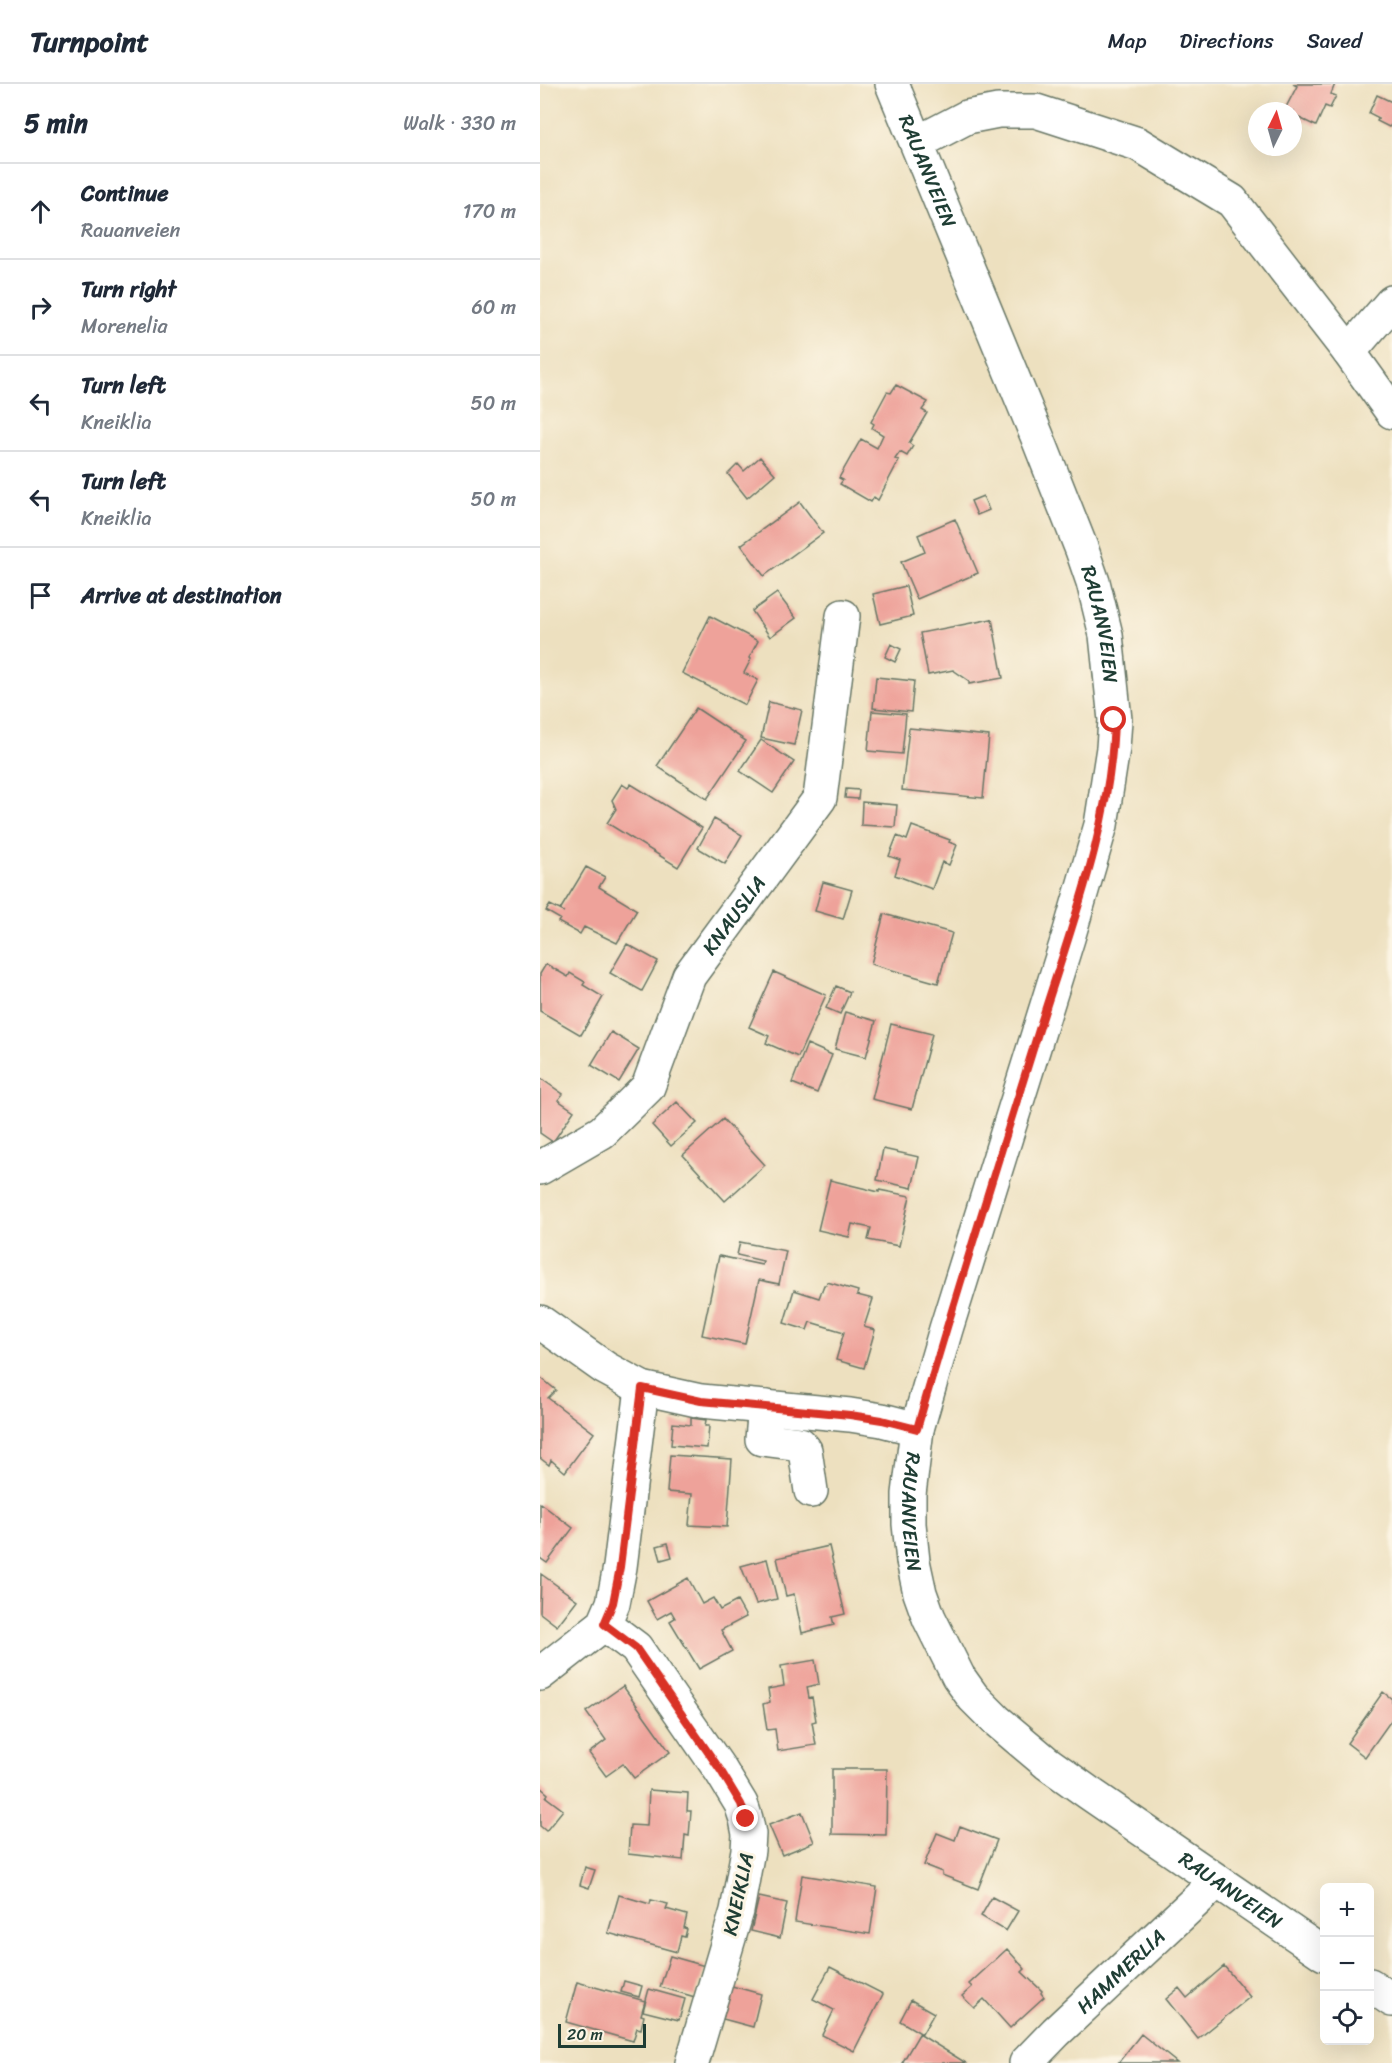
<!DOCTYPE html>
<html lang="en">
<head>
<meta charset="utf-8">
<style>
	:root { --surface:#fff; --page:#f6f6f7; --text:#1f2937; --muted:#747a83; --line:#e0e1e3 }
	body { margin:0; font-family:Sriracha,sans-serif; background:var(--page); color:var(--text) }
	.controls { position:absolute; right:18px; bottom:18px; display:grid; overflow:hidden; border-radius:9px; box-shadow:0 6px 24px #0002 }
	.controls button { width:54px; height:54px; display:grid; place-items:center; padding:0; border:0; border-bottom:2px solid var(--line); background:var(--surface); color:var(--text); font:30px sans-serif }
	.compass { position:absolute; left:708px; top:18px; width:54px; height:54px; border-radius:50%; background:var(--surface); box-shadow:0 6px 24px #0002; rotate:5deg }
	.scale { position:absolute; left:18px; bottom:15px; width:88px; box-sizing:border-box; padding-left:6px; border:3px solid #1f3d34; border-top:0; font-size:16px; line-height:21px; white-space:nowrap; color:#1f3d34; -webkit-text-stroke:4px #fcf5e5; paint-order:stroke }
	.stop { position:absolute; width:18px; height:18px; margin:-14px; border:4px solid #d93025; border-radius:50%; background:#fff }
	.stop.end { background:#d93025; border-color:#fff; box-shadow:0 2px 6px #0008 }
	.list { margin:0; padding:0; list-style:none }
	h2 { display:flex; justify-content:space-between; align-items:center; height:78px; margin:0; padding:0 24px; font-size:26px }
	h2 small { font-size:20px; font-weight:400; color:var(--muted) }
	.list li { display:grid; grid-template-columns:39px 1fr auto; gap:18px; align-items:center; box-sizing:border-box; height:96px; padding:0 24px; border-top:2px solid var(--line) }
	.list b { display:block; font-size:22px; white-space:nowrap }
	.list p { margin:0; font-size:20px; white-space:nowrap; color:var(--muted) }
	.list em { font-size:20px; font-style:normal; color:var(--muted) }
	.icon { flex:none; width:33px; height:33px; fill:none; stroke:currentColor; stroke-width:2; stroke-linecap:round; stroke-linejoin:round }
	.map { position:relative; flex:none; width:852px; height:1979px; overflow:hidden }
	header { display:flex; align-items:center; gap:36px; box-sizing:border-box; height:84px; padding:0 30px; background:var(--surface); border-bottom:2px solid var(--line) }
	header strong { font-size:28px }
	nav { display:flex; gap:33px; margin-inline-start:auto; font-size:21px }
	main { display:flex }
	aside { flex:1; background:var(--surface) }
	.map>svg:first-child { display:block }
	.building { fill:#eea29a }
	.lines { fill:none; stroke-linecap:round; stroke-linejoin:round }
	.minor-casing { stroke:#677665; stroke-width:36 }
	.major-casing { stroke:#677665; stroke-width:36 }
	.minor { stroke:#fff; stroke-width:33 }
	.major { stroke:#fff; stroke-width:33 }
	.route { stroke:#d93025; stroke-width:8 }
	.labels { text-anchor:middle; stroke-width:6; stroke-linejoin:round; paint-order:stroke }
	.street-label { font-size:20px; fill:#1f3d34; stroke:#fcf5e5 }
</style>
</head>
<body>
<header>
<strong>Turnpoint</strong>
<nav><a>Map</a><a>Directions</a><a>Saved</a></nav>
</header>
<main>
<aside>
<h2>5 min<small>Walk · 330 m</small></h2>
<ul class="list">
<li><svg class="icon" aria-label="ahead" viewBox="0 0 24 24"><path d="M12 20V5M6 11l6-6 6 6"/></svg><div><b>Continue</b><p>Rauanveien</p></div><em>170 m</em></li>
<li><svg class="icon" aria-label="right" viewBox="0 0 24 24"><path d="M7 20v-9h11M14 6l5 5-5 5"/></svg><div><b>Turn right</b><p>Morenelia</p></div><em>60 m</em></li>
<li><svg class="icon" aria-label="left" viewBox="0 0 24 24"><path d="M17 20v-9H6M10 6l-5 5 5 5"/></svg><div><b>Turn left</b><p>Kneiklia</p></div><em>50 m</em></li>
<li><svg class="icon" aria-label="left" viewBox="0 0 24 24"><path d="M17 20v-9H6M10 6l-5 5 5 5"/></svg><div><b>Turn left</b><p>Kneiklia</p></div><em>50 m</em></li>
<li><svg class="icon" aria-label="arrive" viewBox="0 0 24 24"><path d="M6 21V4h12l-3 4 3 4H6"/></svg><div><b>Arrive at destination</b></div></li>
</ul>
</aside>
<div class="map">
<svg width="852" height="1979" viewBox="0 0 852 1979">
	<rect width="100%" height="100%" fill="#fcf5e5"/>
	<filter id="ink" filterUnits="userSpaceOnUse"><feTurbulence type="fractalNoise" baseFrequency=".0167" numOctaves="2"/><feDisplacementMap in="SourceGraphic" scale="12" xChannelSelector="R" yChannelSelector="G"/><feConvolveMatrix kernelMatrix="1 2 1 2 8 2 1 2 1" color-interpolation-filters="sRGB"/></filter>
	<filter id="wash" filterUnits="userSpaceOnUse"><feTurbulence type="fractalNoise" baseFrequency=".008" numOctaves="4" result="noise"/><feDisplacementMap in="SourceGraphic" scale="24" xChannelSelector="R" yChannelSelector="G"/><feGaussianBlur stdDeviation="1.35" result="paint"/><feColorMatrix in="noise" values="0 0 0 0 0 0 0 0 0 0 0 0 0 0 0 0 0 1.4 0 .05"/><feComposite in="paint" operator="in"/></filter>
	<g filter="url(#wash)">
		<rect width="100%" height="100%" fill="#ede0bf"/>
		<g id="blocks">
			<path class="building" d="M753,0H795L791,10L796,12L790,24L785,22L776,42L753,31V27H744L757,2Z
				M837,11L852,18V40L849,43L837,37L839,34L829,29Z
				M356,301L388,318L382,326L387,329L369,359L373,362L367,372L360,368L355,375L359,376L338,416L334,413L331,418L300,400L303,396L299,394L321,355L337,364L343,351L332,344L334,340L331,338L347,308L351,309Z
				M220,373L235,390L207,414L188,390L198,380L204,387Z
				M443,412L449,426L437,431L431,417Z
				M260,418L283,449L224,492L201,461Z
				M415,435L438,489L377,515L361,478L385,468L378,451Z
				M366,502L373,532L340,540L333,510Z
				M237,509L256,534L230,553L212,527Z
				M170,532L218,557L209,574L211,575L204,589L218,596L205,621L142,589Z
				M452,535L463,594L429,600V597L413,586L388,591L380,549Z
				M351,560L361,565L355,578L345,573Z
				M336,593L374,597L371,628L333,624Z
				M229,618L262,626L254,661L221,654Z
				M156,624L206,657L167,715L117,682Z
				M332,627L366,630L362,670L328,667Z
				M369,644L449,652L443,714L362,706Z
				M221,656L254,678L233,709L200,687Z
				M82,700L88,704L91,700L162,744L138,783L67,739L76,725L72,716Z
				M306,705L319,706L318,715L305,714Z
				M322,718L357,721L355,743L321,741Z
				M174,735L202,751L185,780L158,764Z
				M372,742L410,756L409,758L417,761L409,781L402,778L392,805L355,791L360,776L349,772L357,752L367,756Z
				M46,783L65,793L59,803L97,826L77,859L44,843L40,850L18,838L20,835L6,827L10,821L24,828L20,826Z
				M283,798L312,806L303,835L275,827Z
				M344,830L412,849L398,899L331,880Z
				M87,860L118,877L102,907L70,889Z
				M6,880L28,893L30,889L45,898L43,901L63,913L41,951L0,927V890Z
				M234,888L286,911L258,973L226,959L229,952L209,943Z
				M296,902L310,908L300,930L286,924Z
				M305,928L336,937L326,973L295,965Z
				M351,940L392,950L372,1025L332,1015Z
				M71,948L99,965L79,998L51,981Z
				M267,960L292,971L277,1009L252,999Z
				M0,994L23,1010L18,1016L34,1027L13,1058L0,1049Z
				M137,1018L157,1039L131,1062L112,1041Z
				M183,1035L225,1081L185,1117L143,1071Z
				M343,1065L379,1073L372,1104L337,1096Z
				M290,1096L339,1108V1106L370,1112L359,1162L328,1156L331,1144L312,1140L309,1153L278,1146Z
				M200,1158L246,1167L239,1200L219,1196L205,1260L162,1251L179,1172L222,1181L223,1177L197,1171Z
				M287,1198L318,1207L317,1211L333,1215L324,1243L335,1246L324,1284L296,1276L304,1248L270,1238L267,1246L244,1239L254,1206L279,1214L284,1201H286Z
				M0,1293L16,1306L8,1314L54,1349L25,1388L11,1376L9,1381L0,1374Z
				M151,1334L166,1336L165,1342H169L167,1364L131,1361L133,1339L151,1341Z
				M130,1371L192,1375L187,1443L149,1441L152,1410L127,1408Z
				M0,1419L33,1444L7,1479L0,1474Z
				M128,1459L132,1473L121,1476L117,1462Z
				M289,1462L305,1530L292,1533L294,1541L262,1549L254,1510L246,1512L237,1474Z
				M227,1475L237,1515L216,1520L201,1482Z
				M1,1490L37,1516L17,1542L0,1529Z
				M148,1494L162,1520L173,1514L180,1526L197,1517L206,1533L181,1546L192,1567L159,1585L130,1537L135,1534L131,1527L117,1535L107,1517Z
				M275,1576L279,1600L267,1603L269,1614L272,1613L276,1637L272,1638L276,1661L238,1667L235,1645L227,1646L223,1620L230,1618L228,1605L244,1602L241,1582Z
				M83,1602L130,1668L94,1694L83,1680L66,1692L49,1669L66,1656L46,1628Z
				M843,1608L852,1615V1635L825,1673L807,1659Z
				M292,1685H347L346,1751L292,1750Z
				M0,1703L8,1710L6,1713L23,1726L6,1747L0,1742Z
				M109,1706L148,1709L147,1727H151L149,1752L145,1751L143,1776L88,1770L90,1741L107,1742Z
				M262,1728L274,1758L242,1771L229,1741Z
				M420,1742L457,1756L438,1805L402,1791V1788L384,1781L397,1749L415,1756Z
				M45,1783L55,1786L49,1804L40,1801Z
				M262,1791L337,1803L330,1850L255,1838Z
				M79,1811L110,1820L111,1816L128,1820L126,1825L147,1831L144,1844L147,1845L145,1853L141,1852L137,1868L68,1849Z
				M219,1813L247,1819L240,1854L211,1847Z
				M452,1813L478,1827L466,1847L441,1832Z
				M467,1865L485,1885L482,1888L502,1907L501,1909L504,1913L470,1944L444,1915L434,1924L422,1912L432,1903L429,1900Z
				M130,1872L165,1882L155,1913L120,1903Z
				M684,1882L710,1913L658,1955L626,1915L639,1904L647,1914Z
				M290,1883L343,1910L314,1967L282,1951L294,1926L273,1915Z
				M84,1897L102,1902L99,1913L81,1908Z
				M37,1898L105,1917L101,1931L104,1932L101,1945L97,1944L93,1957L26,1938Z
				M192,1902L221,1910L213,1943L183,1935Z
				M109,1905L145,1915L139,1936L103,1927Z
				M371,1916L394,1929L382,1950L360,1937Z
				M379,1950L426,1979H362Z
				M601,1950L637,1979H578Z"/>
		</g>
	</g>
	<g filter="url(#ink)">
		<use href="#blocks" fill-opacity="0" stroke="#677665" stroke-width="1.5"/>
		<g class="lines">
			<g class="minor-casing">
				<g id="minor">
					<path d="M377,59L427,33L458,27H496L598,60L692,117L809,268L852,328"/>
					<path d="M809,268L852,218"/>
					<path id="s1" d="M0,1084L62,1048L108,1003L149,892L280,714L303,532"/>
					<path d="M0,1238L65,1284L102,1304L161,1317L310,1331L342,1336L377,1345"/>
					<path d="M225,1323L222,1355L260,1360L265,1366L271,1407"/>
					<path d="M64,1540L96,1564L181,1687L201,1720L206,1735L209,1750L208,1766L197,1827L152,1979"/>
					<path d="M0,1590L64,1540L73,1519L80,1483L102,1304"/>
					<path id="s2" d="M486,1979L516,1948L677,1797"/>
				</g>
			</g>
			<g class="major-casing">
				<g id="major">
					<path id="s3" d="M352,0L497,352L542,466L553,498L566,551L575,636L573,664L561,741L528,854L406,1245L377,1345L369,1410V1440L373,1477L380,1509L389,1534L418,1592L433,1613L456,1636L507,1679L549,1709L784,1870"/>
					<path d="M830,1901L852,1916"/>
				</g>
			</g>
			<use href="#minor" class="minor"/>
			<use href="#major" class="major"/>
		</g>
	</g>
	<g class="lines" filter="url(#ink)">
		<path class="route" d="M206,1735L201,1720L181,1687L96,1564L64,1540L73,1519L80,1483L102,1304L161,1317L310,1331L342,1336L377,1345C416,1208 460,1072 502,936C533,838 571,739 574,636"/>
	</g>
	<g class="labels">
		<g class="street-label">
			<text dy="7" stroke="none"><textPath href="#s3" startOffset="94">RAUANVEIEN</textPath></text>
			<text dy="7" stroke="none"><textPath href="#s3" startOffset="580">RAUANVEIEN</textPath></text>
			<text dy="7" stroke="none"><textPath href="#s1" startOffset="330">KNAUSLIA</textPath></text>
			<text dy="7" stroke="none"><textPath href="#s3" startOffset="1498">RAUANVEIEN</textPath></text>
			<text dy="7" stroke="none"><textPath href="#s3" startOffset="2020">RAUANVEIEN</textPath></text>
			<text transform="translate(198 1810) rotate(-78)" y="7">KNEIKLIA</text>
			<text dy="7" stroke="none"><textPath href="#s2" startOffset="132">HAMMERLIA</textPath></text>
		</g>
	</g>
</svg>
<div class="controls">
<button>+</button>
<button>−</button>
<button><svg class="icon" aria-label="locate" viewBox="0 0 24 24"><circle cx="12" cy="12" r="6"/><path d="M12 2v4M12 18v4M2 12h4M18 12h4"/></svg></button>
</div>
<svg class="compass" viewBox="-18 -18 36 36"><path d="M0-13l5 13h-10z" fill="#e53935"/><path d="M0 13l5-13h-10z" fill="#747a83"/></svg>
<div class="scale">20 m</div>
<div class="stop" style="left:574px;top:636px"></div>
<div class="stop end" style="left:206px;top:1735px"></div>
</div>
</main>
</body>
</html>
